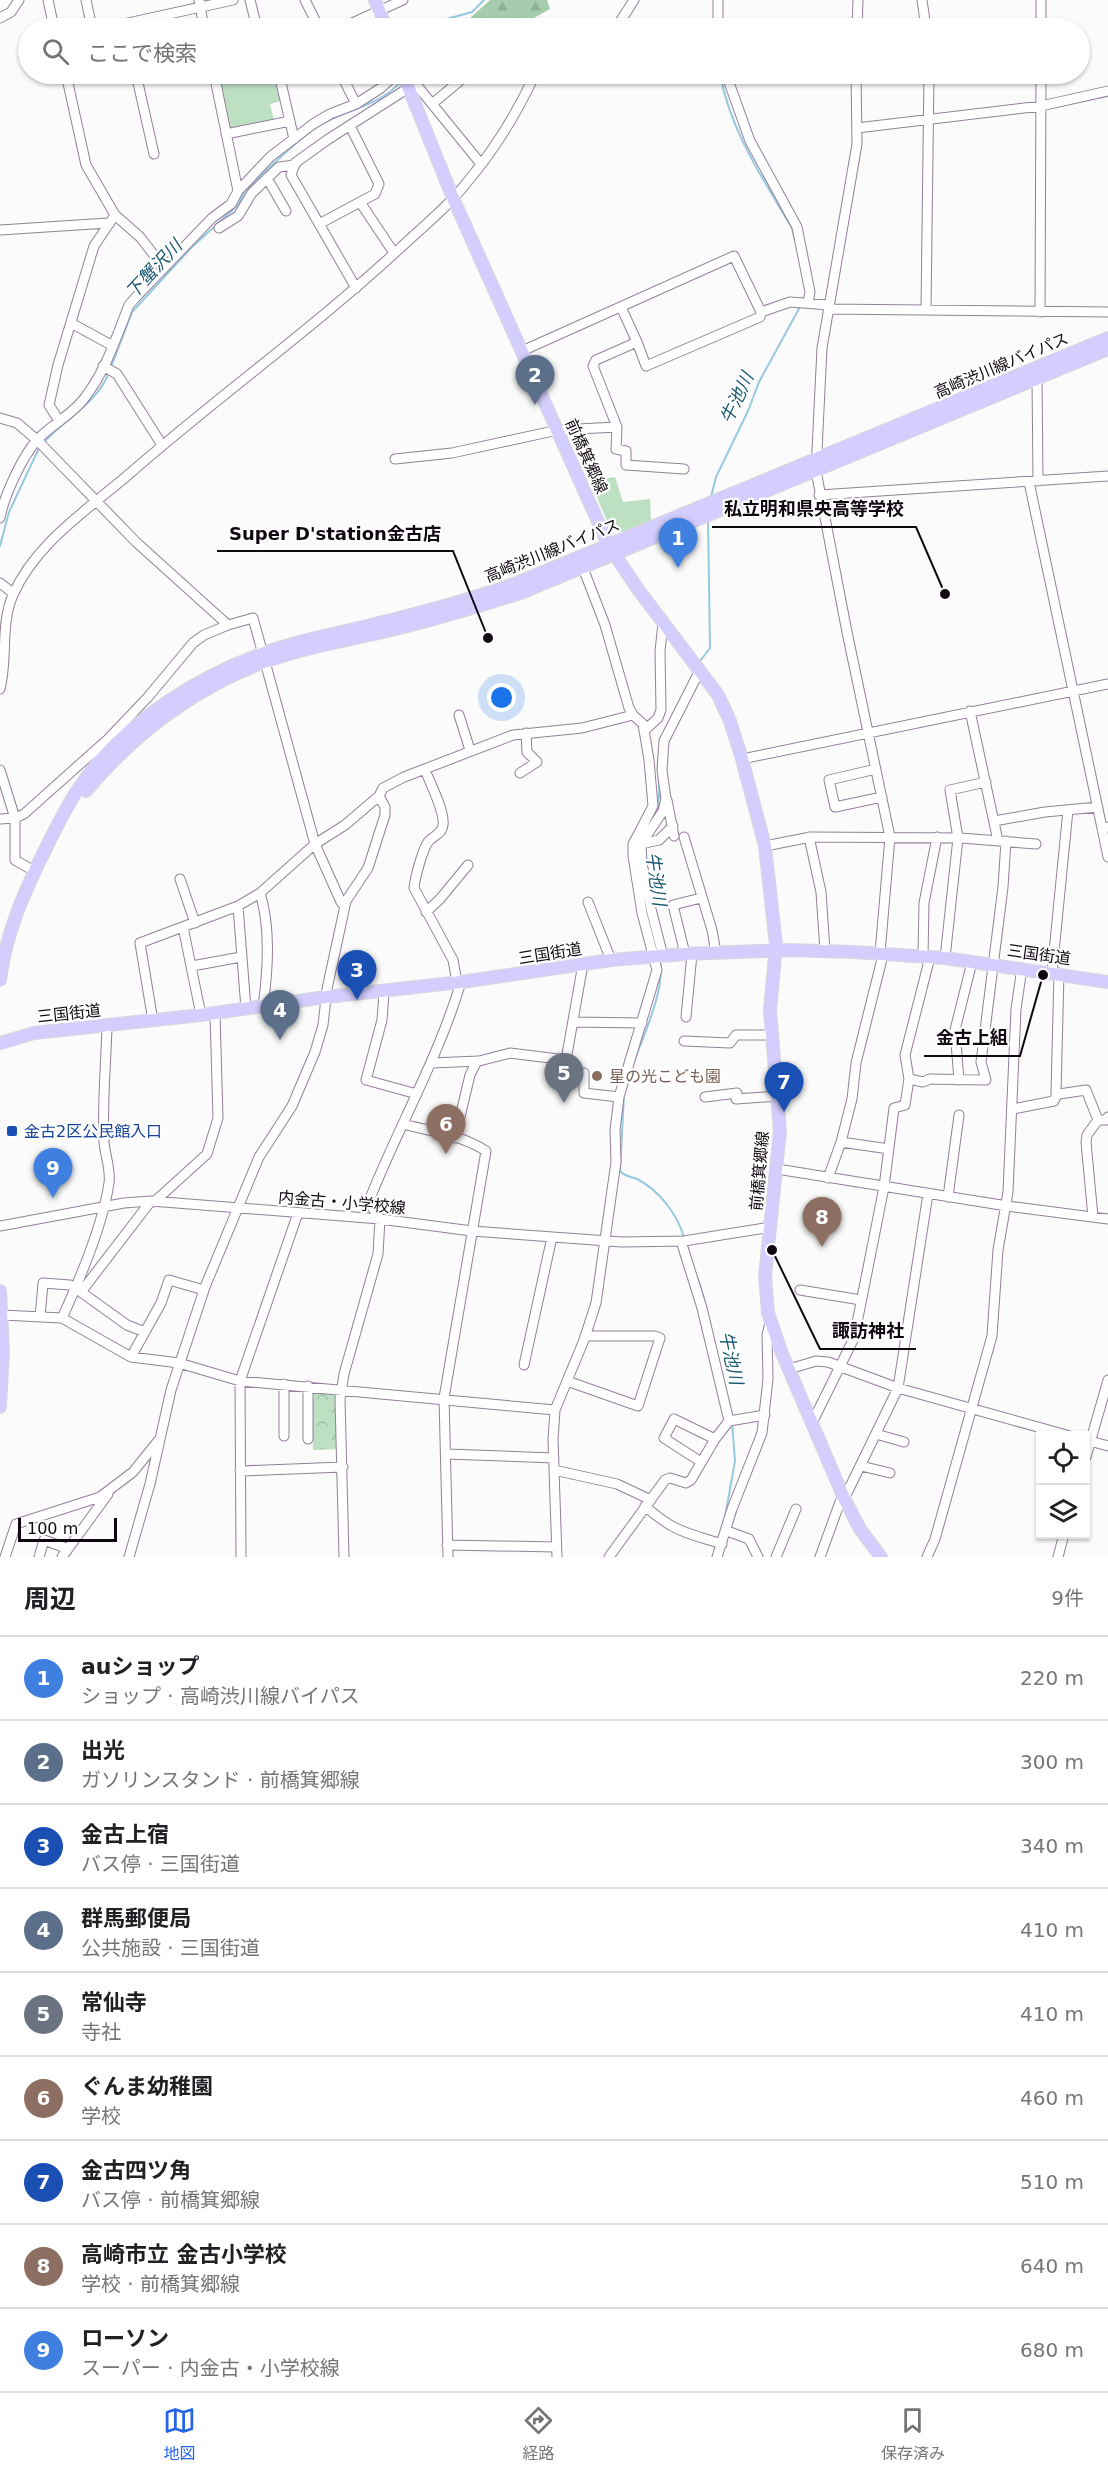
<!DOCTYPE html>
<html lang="ja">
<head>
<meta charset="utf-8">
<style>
	:root { --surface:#fff; --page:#f2f2f2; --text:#202124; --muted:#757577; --line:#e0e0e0; --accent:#2563eb }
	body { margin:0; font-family:"DejaVu Sans","Noto Sans JP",sans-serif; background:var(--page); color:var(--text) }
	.controls { position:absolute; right:18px; bottom:18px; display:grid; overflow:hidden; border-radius:0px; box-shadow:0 2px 4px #0004 }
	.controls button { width:54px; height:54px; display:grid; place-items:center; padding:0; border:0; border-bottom:2px solid var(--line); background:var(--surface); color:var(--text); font:30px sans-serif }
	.scale { position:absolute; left:18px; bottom:15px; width:99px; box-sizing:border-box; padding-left:6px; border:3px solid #100811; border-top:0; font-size:16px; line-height:21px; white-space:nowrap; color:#100811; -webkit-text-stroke:4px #fff; paint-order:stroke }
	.you { position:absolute; left:502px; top:698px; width:21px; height:21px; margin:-15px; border:4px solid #fff; border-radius:50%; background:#1a73e8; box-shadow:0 0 0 9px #1a73e833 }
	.badge { display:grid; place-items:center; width:39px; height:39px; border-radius:50%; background:var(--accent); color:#fff; font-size:20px; font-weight:700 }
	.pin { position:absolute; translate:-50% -50px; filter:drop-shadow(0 2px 3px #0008) }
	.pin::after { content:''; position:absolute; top:32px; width:21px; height:18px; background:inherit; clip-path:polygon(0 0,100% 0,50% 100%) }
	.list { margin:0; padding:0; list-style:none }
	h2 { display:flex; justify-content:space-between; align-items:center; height:78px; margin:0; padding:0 24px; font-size:26px }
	h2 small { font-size:20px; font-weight:400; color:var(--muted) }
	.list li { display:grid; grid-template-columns:39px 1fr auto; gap:18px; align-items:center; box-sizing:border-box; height:84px; padding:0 24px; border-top:2px solid var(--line) }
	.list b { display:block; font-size:22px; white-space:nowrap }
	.list p { margin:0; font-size:20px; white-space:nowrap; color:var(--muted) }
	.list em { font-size:20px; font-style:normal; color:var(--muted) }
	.icon { flex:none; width:33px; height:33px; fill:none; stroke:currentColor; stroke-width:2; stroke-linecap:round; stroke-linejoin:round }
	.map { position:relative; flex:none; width:1108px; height:1557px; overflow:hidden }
	.search { position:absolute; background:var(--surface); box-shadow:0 2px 4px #0004; left:18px; right:18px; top:18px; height:66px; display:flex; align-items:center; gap:15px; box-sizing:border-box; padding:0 21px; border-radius:33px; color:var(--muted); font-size:22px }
	.sheet { height:834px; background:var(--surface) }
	nav { display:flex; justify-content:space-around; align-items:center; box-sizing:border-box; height:84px; border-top:2px solid var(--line); background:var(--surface); font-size:16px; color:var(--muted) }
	nav a { display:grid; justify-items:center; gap:3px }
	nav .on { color:var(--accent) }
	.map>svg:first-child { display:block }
	.grass { fill:#bde0c3 }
	.forest { fill:url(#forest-firs) }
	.park { fill:url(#park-crowns) }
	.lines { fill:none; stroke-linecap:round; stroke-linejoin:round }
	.stream { stroke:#96c9e0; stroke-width:2 }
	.minor-casing { stroke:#957f9a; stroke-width:11 }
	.major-casing { stroke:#d9d7d9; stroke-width:14 }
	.minor { stroke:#fff; stroke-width:9 }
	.major { stroke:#d4cefe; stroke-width:12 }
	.education-dot { fill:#8d6e63; stroke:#fff; stroke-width:2 }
	.transit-dot { fill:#1a4fb4; stroke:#fff; stroke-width:2 }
	.labels { text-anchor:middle; stroke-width:4.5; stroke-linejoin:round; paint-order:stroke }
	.street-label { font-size:16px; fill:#100811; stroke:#fff }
	.education-label { font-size:16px; fill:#785e54; stroke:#fff; text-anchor:start }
	.transit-label { font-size:16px; fill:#164399; stroke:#fff; text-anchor:start }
	.water-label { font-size:18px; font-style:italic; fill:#1c5a73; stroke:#fff }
	.leader { fill:none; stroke:#100811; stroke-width:2 }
	.callout-dot { fill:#100811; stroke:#fff; stroke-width:2 }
	.callout-label { font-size:18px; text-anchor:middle; font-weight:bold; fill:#100811; stroke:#fff; stroke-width:4.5; stroke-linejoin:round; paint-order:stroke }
</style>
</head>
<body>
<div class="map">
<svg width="1108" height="1557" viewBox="0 0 1108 1557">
	<defs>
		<pattern id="forest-firs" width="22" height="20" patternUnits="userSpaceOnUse" patternTransform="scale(1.5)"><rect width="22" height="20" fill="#a5cdad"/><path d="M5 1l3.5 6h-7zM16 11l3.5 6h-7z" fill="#8daf94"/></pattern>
		<pattern id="park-crowns" width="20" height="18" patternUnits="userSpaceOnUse" patternTransform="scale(1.5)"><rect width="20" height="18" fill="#bde0c3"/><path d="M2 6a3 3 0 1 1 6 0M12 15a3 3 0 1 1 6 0" fill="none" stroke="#a1bfa6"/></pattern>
	</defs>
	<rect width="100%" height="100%" fill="#fbfbfb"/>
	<path class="grass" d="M218,74H275L281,101L270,104L274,120L232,129L229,128Z
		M615,477L623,502L650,499L651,520L624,532L610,528L590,481Z"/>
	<path class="forest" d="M490,0H547L550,9L516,28H447L451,23L470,18Z"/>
	<path class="park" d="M312,1389L337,1392L339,1449L313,1450Z"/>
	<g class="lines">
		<path class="stream" d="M714,10V26
			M439,28L443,20L472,12L484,0
			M720,74C730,130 763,179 792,228L795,241
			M111,367L132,312L191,248L238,205L245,191C267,170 289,147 314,129C341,109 380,108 402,80
			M44,442C66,418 96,404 109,373
			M711,497L716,477L748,411L759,382L801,305
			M0,546L9,512L40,446
			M700,661L710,648L708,520
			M658,766L660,745
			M652,817C659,808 660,796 659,783
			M645,905L651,926
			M635,1059C645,1032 665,989 660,961
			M624,1095L620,1171C625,1177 630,1176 637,1179C659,1190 677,1214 684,1237
			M698,1279L705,1302
			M725,1517L735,1461L732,1422"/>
		<g class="minor-casing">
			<path id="minor" d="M48,0L54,28
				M86,0L92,28
				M199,0L204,28
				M250,0L257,28
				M305,0L319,28
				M718,0V28
				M922,0L926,28
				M0,18L11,12L19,0
				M105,28L233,0
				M341,28L403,0
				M616,28L634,0
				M857,28L858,0
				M1041,28V0
				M66,74L86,165L115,215
				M136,74L154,154
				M214,74L238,191
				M279,74L294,139
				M341,74L356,104
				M726,74L750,141L797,227L810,292L808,303
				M856,75L872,74
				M66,78L97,74
				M432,104L468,74
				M857,128L1041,106L1108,91
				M226,134L290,121
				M267,178L286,211
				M360,202L394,253
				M319,224L375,194L379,184L350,126
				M219,228L238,216L252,193L279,167L295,165
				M0,230L108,223
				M356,288L291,175L295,163L327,140L413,85L419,88L481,164
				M621,307L637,342
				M828,309L1108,312
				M926,310L929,74
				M1040,312L1041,74
				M71,323L113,346
				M522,351L734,256L761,312
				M103,366L117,374L162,445
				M1037,378L1038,481
				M0,418L17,423L37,440L136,542L228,625
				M59,421L49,405L58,365L94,246L115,215L140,237L164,268
				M617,427L616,449L626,451V465L684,469
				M395,459L452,453L558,430L617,427L593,366L596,360L637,342L646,366L760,317L761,312L790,302L829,305
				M1029,482L1102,828L1108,827
				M819,495L1108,476
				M0,518C4,496 22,457 37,440C51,425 70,416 83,400C105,373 116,338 129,305L136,297L212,218L231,204L238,191L270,157L313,124L330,114L356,104L381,88L396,74
				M583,568L605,625L629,708L633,715
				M0,583L13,593
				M0,689C8,658 0,624 13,595C35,544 87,510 128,475C216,398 311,330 397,251C421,228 448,207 468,181C495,149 518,111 535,74
				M970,711L998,841
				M459,715L470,750
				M644,731L658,718L661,710L660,651L663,623
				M742,759L1108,684
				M876,769L829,780L835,807L882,797
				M0,770L15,818V860L34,871
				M425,770C430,783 445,811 443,825C442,834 433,836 428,842C422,851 415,878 414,888L453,960L457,982
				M520,773L537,762L527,752L526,733
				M667,800L674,836
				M0,819L15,818L24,814L108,739L148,697L193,643L204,635L228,625L253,618L315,844L341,902L345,906
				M994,821L1045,812L1098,807
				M1102,828L1108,857
				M684,837L712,930L716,953
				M809,837L821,892L825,951
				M641,844L659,840L673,826
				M765,846L811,837L961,838L1036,844
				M180,879L195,923
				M260,893C271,928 268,970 263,1007
				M588,902L611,960
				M238,906L246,1009
				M426,912L440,899L468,865
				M183,927L201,1015
				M685,954L673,905L701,898
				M663,956L651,909L642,863L641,844L663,811L666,799L662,770L664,741L700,670
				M923,956L924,903L937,837
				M945,958L958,838L950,790L986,782
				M192,966L241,957
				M1052,972L1068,810
				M1059,973L1056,1093L1059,1094L1086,1090L1098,1120
				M384,992L382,1020L366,1080L417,1094
				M686,1017L692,954
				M153,1021L140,943L238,906L260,893L315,844L345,825L379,796L383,788L404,777L513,735L582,728L633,715L643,724L649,760L653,806L633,844V856L642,913L657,970L619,1097L615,1130L616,1162L596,1303L584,1340L555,1410L553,1440L557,1557
				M573,1022L642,1023
				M684,1041L730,1043L736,1035H772
				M566,1060V1072L584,1073V1093L619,1097
				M432,1063L479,1061L510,1053L566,1060L583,964
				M909,1079L923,1082L930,1079L986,1080L981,1062L1003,887L1006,841
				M959,1080L955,1030L972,962
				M705,1097L737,1093L736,1099L778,1096
				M1013,1109L1054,1101L1057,1094
				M403,1124C430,1131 462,1135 486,1151L444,1398L448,1557
				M455,1138L470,1075L477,1061
				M841,1142L889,1149
				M777,1169L1007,1206L1108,1219
				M828,1178L841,1142L852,1099L856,1063L882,959L880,953L890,837L847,632L816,471L822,348L857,144L856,74
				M948,1197L959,1115
				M154,1202L207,1154L218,1118L215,1014
				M1093,1217L1086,1142L1087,1135L1098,1120H1106L1108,1117
				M0,1226L124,1203L151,1201L380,1219L472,1231L622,1242L684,1241L771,1227
				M681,1241L702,1308L729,1421
				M800,1290L861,1300
				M81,1292L127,1325L145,1332
				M2,1315L62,1318L131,1357L179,1363L240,1381L555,1410
				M40,1317L43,1283L70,1285L81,1292L151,1201
				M62,1318C80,1279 103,1225 109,1183C111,1170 105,1155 104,1142C102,1104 106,1064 107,1026
				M131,1357L161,1303L169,1280L204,1290
				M524,1365L552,1237
				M789,1369L816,1361L828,1362L898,1388L1070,1436
				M567,1381L638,1406L660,1338L655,1336H585
				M308,1386V1439
				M812,1423L854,1338L884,1187L894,1108L905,1105L909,1079L905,1055L930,957
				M876,1434L904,1442
				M284,1436V1384
				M1086,1440L1108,1446
				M446,1454L554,1458
				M1086,1457L1108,1380
				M701,1462L664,1438L674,1419L715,1439
				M861,1466L890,1473
				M554,1470L617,1484L651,1500
				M240,1471L343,1467
				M645,1506C674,1532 687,1533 722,1544
				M727,1531L749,1539L758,1557
				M447,1545L556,1547
				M5,1557L16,1524L100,1497L133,1472L158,1441
				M39,1557L44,1540L66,1548
				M62,1557L108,1494
				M129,1557L150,1484L171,1390L205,1287L259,1157L292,1106L315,1052L323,1025L327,989L346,901L368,868L385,815V807L379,796
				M241,1557L240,1381L298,1213
				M344,1557L340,1399L344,1374L378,1254L380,1219L372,1207L371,1196C400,1124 439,1056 461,982
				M609,1557L665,1480L670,1478L686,1483L691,1480L715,1439L729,1421L765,1415
				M717,1557L732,1509L762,1433L768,1379L767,1335L770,1323
				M776,1557L796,1509
				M820,1557L840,1502L846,1495L898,1388L928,1194
				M927,1557L935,1539L992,1336L998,1250L1008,1192L1016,1009L1022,968
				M1058,1557L1064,1534"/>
		</g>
		<g class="major-casing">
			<path id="major" d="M375,0L386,28
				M403,74L453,198L609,546L637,588L718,695L730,721L742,759L765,846L776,945L770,1010L780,1131L765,1276L768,1313L781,1351L844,1498L860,1529L881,1557
				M86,791C134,734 193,689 264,662C302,648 343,641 383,632C430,621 477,607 523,592L1108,349
				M0,980C6,931 26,888 48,844C58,824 68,803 81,785C127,719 204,672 279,648C306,639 335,634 363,627C416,614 468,601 519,582L1108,338
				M0,1043L34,1033L201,1015L326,997L461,982L611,960L685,954L786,950L854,952L945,958L1108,982
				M0,1291L3,1351L0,1407"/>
		</g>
		<use href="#minor" class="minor"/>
		<use href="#major" class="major"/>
	</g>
	<circle class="education-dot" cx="597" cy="1076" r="6"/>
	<rect class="transit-dot" x="6" y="1125" width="12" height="12" rx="3"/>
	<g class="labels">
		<g class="street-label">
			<text transform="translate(1001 365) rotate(-23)" y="6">高崎渋川線バイパス</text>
			<text transform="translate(587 456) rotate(66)" y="6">前橋箕郷線</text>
			<text transform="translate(552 550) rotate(-22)" y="6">高崎渋川線バイパス</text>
			<text transform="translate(550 953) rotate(-9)" y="6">三国街道</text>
			<text transform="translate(1039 954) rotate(8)" y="6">三国街道</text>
			<text transform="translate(69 1013) rotate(-6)" y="6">三国街道</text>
			<text transform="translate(759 1171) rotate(-85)" y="6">前橋箕郷線</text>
			<text transform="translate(342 1202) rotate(5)" y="6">内金古・小学校線</text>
		</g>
		<g class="education-label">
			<text x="609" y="1082">星の光こども園</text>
		</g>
		<g class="transit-label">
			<text x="24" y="1137">金古2区公民館入口</text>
		</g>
		<g class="water-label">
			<text transform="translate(154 269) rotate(-47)" y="6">下蟹沢川</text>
			<text transform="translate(737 398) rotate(-65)" y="6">牛池川</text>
			<text transform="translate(656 879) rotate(82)" y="6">牛池川</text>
			<text transform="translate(731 1358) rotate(78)" y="6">牛池川</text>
		</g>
	</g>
	<path class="leader" d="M945 594L916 527H712M488 638L453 551H217M1043 975L1020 1056H924M772 1250L820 1349H916"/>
	<g class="callout-dot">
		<circle cx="945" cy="594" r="6"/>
		<circle cx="488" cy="638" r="6"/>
		<circle cx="1043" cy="975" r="6"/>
		<circle cx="772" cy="1250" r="6"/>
	</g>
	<g class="callout-label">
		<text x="814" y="515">私立明和県央高等学校</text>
		<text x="335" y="540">Super D'station金古店</text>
		<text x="972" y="1044">金古上組</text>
		<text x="868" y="1337">諏訪神社</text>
	</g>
</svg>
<div class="controls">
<button><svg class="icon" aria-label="locate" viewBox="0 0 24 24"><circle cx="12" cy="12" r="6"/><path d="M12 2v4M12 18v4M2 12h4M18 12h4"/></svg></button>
<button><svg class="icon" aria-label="layers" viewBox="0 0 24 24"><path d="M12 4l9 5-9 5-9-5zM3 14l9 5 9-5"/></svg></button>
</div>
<div class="scale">100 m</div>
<div class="you"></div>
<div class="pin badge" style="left:678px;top:568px;background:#3f7fe0">1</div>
<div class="pin badge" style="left:535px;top:405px;background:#5c6f8a">2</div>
<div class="pin badge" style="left:357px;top:1000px;background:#1a4fb4">3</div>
<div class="pin badge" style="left:280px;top:1040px;background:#5c6f8a">4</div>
<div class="pin badge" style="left:564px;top:1103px;background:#6b7280">5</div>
<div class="pin badge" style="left:446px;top:1154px;background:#8d6e63">6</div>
<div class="pin badge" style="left:784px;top:1112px;background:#1a4fb4">7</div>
<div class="pin badge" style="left:822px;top:1247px;background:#8d6e63">8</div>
<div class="pin badge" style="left:53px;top:1198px;background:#3f7fe0">9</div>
<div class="search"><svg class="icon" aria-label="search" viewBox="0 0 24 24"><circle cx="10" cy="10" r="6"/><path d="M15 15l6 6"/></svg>ここで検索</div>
</div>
<section class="sheet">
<h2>周辺<small>9件</small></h2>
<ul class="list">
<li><span class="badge" style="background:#3f7fe0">1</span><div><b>auショップ</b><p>ショップ · 高崎渋川線バイパス</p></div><em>220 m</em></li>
<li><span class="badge" style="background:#5c6f8a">2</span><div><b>出光</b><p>ガソリンスタンド · 前橋箕郷線</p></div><em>300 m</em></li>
<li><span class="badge" style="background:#1a4fb4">3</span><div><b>金古上宿</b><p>バス停 · 三国街道</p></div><em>340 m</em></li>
<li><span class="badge" style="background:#5c6f8a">4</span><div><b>群馬郵便局</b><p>公共施設 · 三国街道</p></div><em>410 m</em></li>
<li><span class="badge" style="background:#6b7280">5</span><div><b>常仙寺</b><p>寺社</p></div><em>410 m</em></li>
<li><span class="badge" style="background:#8d6e63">6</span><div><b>ぐんま幼稚園</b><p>学校</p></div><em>460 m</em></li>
<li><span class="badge" style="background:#1a4fb4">7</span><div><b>金古四ツ角</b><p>バス停 · 前橋箕郷線</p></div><em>510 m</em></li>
<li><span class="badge" style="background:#8d6e63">8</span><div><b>高崎市立 金古小学校</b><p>学校 · 前橋箕郷線</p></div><em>640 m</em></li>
<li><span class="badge" style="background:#3f7fe0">9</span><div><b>ローソン</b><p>スーパー · 内金古・小学校線</p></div><em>680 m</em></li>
</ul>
</section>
<nav>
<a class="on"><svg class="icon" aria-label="map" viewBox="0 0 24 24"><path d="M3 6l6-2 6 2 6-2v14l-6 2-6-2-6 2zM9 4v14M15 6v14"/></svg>地図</a>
<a><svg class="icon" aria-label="directions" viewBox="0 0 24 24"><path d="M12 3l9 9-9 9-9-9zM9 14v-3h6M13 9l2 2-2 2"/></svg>経路</a>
<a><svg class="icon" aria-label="saved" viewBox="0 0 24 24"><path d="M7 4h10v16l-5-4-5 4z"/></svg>保存済み</a>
</nav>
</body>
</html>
